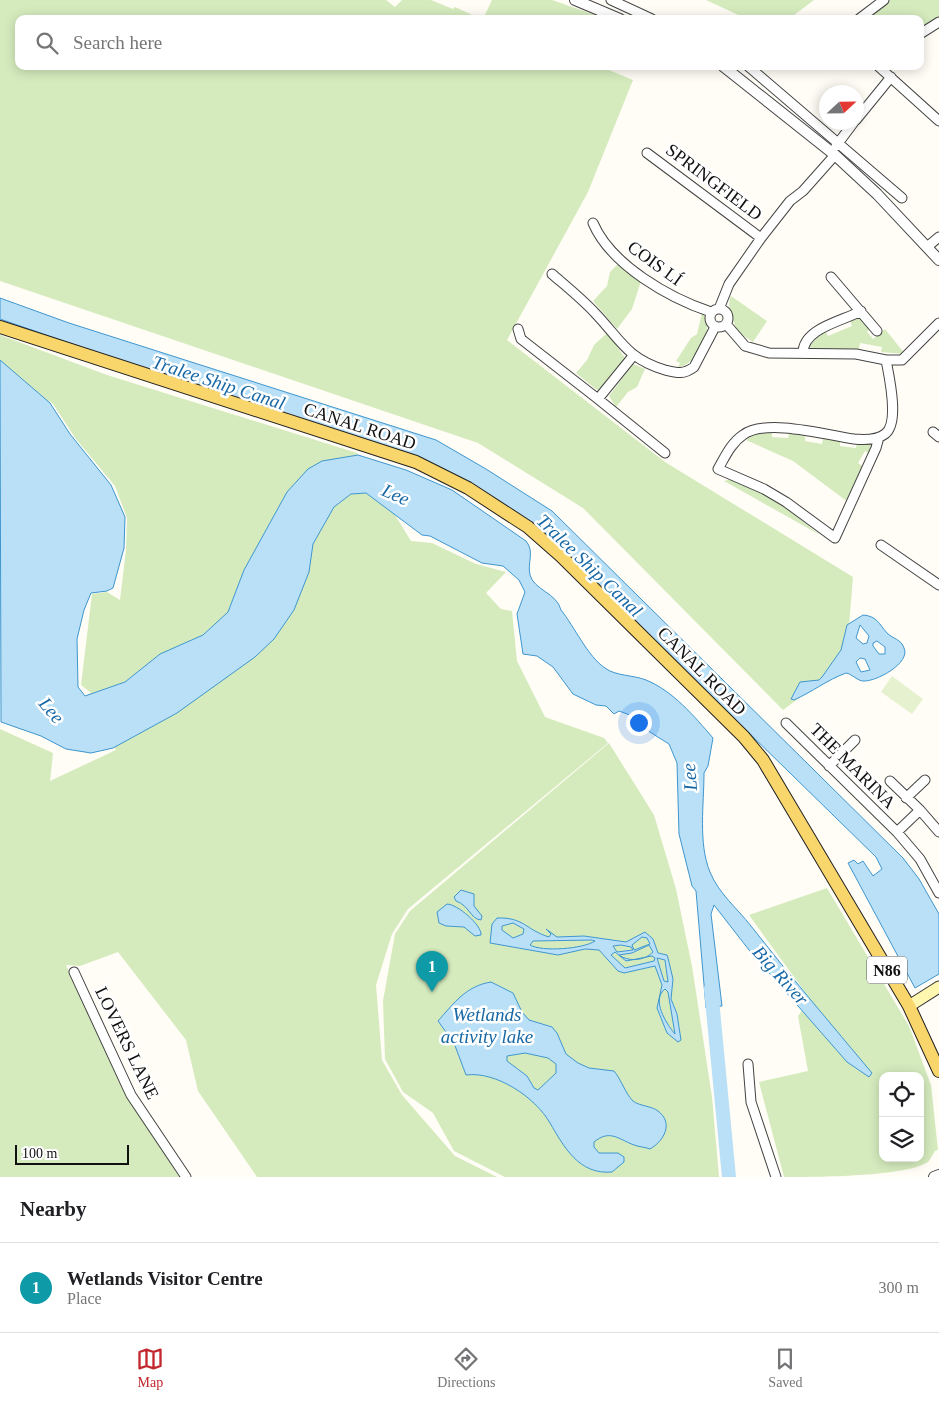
<!DOCTYPE html>
<html lang="en">
<head>
<meta charset="utf-8">
<style>
	:root { --surface:#fff; --page:#f6f6f6; --text:#202124; --muted:#757577; --line:#e0e0e0; --accent:#c4262e }
	body { margin:0; font-family:Georgia,serif; background:var(--page); color:var(--text) }
	.controls { position:absolute; right:15px; bottom:15px; display:grid; overflow:hidden; border-radius:10px; box-shadow:0 2px 12px #0003 }
	.controls button { width:45px; height:45px; display:grid; place-items:center; padding:0; border:0; border-bottom:1px solid var(--line); background:var(--surface); color:var(--text); font:25px sans-serif }
	.compass { position:absolute; left:819px; top:85px; width:45px; height:45px; border-radius:50%; background:var(--surface); box-shadow:0 2px 12px #0003; rotate:68deg }
	.scale { position:absolute; left:15px; bottom:12px; width:114px; box-sizing:border-box; padding-left:5px; border:2px solid #111; border-top:0; font-size:14px; line-height:18px; white-space:nowrap; color:#111; -webkit-text-stroke:4px #fff; paint-order:stroke }
	.you { position:absolute; left:638px; top:722px; width:18px; height:18px; margin:-12px; border:4px solid #fff; border-radius:50%; background:#1a73e8; box-shadow:0 0 0 8px #1a73e833 }
	.badge { display:grid; place-items:center; width:32px; height:32px; border-radius:50%; background:var(--accent); color:#fff; font-size:16px; font-weight:700 }
	.pin { position:absolute; translate:-50% -41px; filter:drop-shadow(0 1px 2px #0008) }
	.pin::after { content:''; position:absolute; top:26px; width:18px; height:15px; background:inherit; clip-path:polygon(0 0,100% 0,50% 100%) }
	.list { margin:0; padding:0; list-style:none }
	h2 { display:flex; justify-content:space-between; align-items:center; height:65px; margin:0; padding:0 20px; font-size:21px }
	h2 small { font-size:16px; font-weight:400; color:var(--muted) }
	.list li { display:grid; grid-template-columns:32px 1fr auto; gap:15px; align-items:center; box-sizing:border-box; height:90px; padding:0 20px; border-top:1px solid var(--line) }
	.list b { display:block; font-size:19px; white-space:nowrap }
	.list p { margin:0; font-size:16px; white-space:nowrap; color:var(--muted) }
	.list em { font-size:16px; font-style:normal; color:var(--muted) }
	.icon { flex:none; width:28px; height:28px; fill:none; stroke:currentColor; stroke-width:2; stroke-linecap:round; stroke-linejoin:round }
	.map { position:relative; flex:none; width:939px; height:1177px; overflow:hidden }
	.search { position:absolute; background:var(--surface); box-shadow:0 2px 12px #0003; left:15px; right:15px; top:15px; height:55px; display:flex; align-items:center; gap:12px; box-sizing:border-box; padding:0 18px; border-radius:10px; color:var(--muted); font-size:19px }
	.sheet { height:155px; background:var(--surface) }
	nav { display:flex; justify-content:space-around; align-items:center; box-sizing:border-box; height:70px; border-top:1px solid var(--line); background:var(--surface); font-size:14px; color:var(--muted) }
	nav a { display:grid; justify-items:center; gap:2px }
	nav .on { color:var(--accent) }
	.map>svg:first-child { display:block }
	.green { fill:#d5ebbd; fill-rule:evenodd }
	.pitch { fill:#e6f2cf }
	.water { fill:#b9e0f7; stroke:#3f96cf; fill-rule:evenodd }
	.lines { fill:none; stroke-linecap:round; stroke-linejoin:round }
	.river { stroke:#b9e0f7; stroke-width:14 }
	.minor-casing { stroke:#444; stroke-width:11 }
	.tertiary-casing { stroke:#444; stroke-width:12 }
	.secondary-casing { stroke:#333; stroke-width:13 }
	.primary-casing { stroke:#222; stroke-width:14 }
	.minor { stroke:#fff; stroke-width:9 }
	.tertiary { stroke:#fff; stroke-width:10 }
	.secondary { stroke:#fff6b0; stroke-width:11 }
	.primary { stroke:#f9d66b; stroke-width:12 }
	.labels { text-anchor:middle; stroke-width:5; stroke-linejoin:round; paint-order:stroke }
	.shield { fill:#fff; stroke:#585858; stroke-width:1 }
	.shield-label { font-size:16px; font-weight:bold; fill:#111 }
	.street-label { font-size:18px; fill:#111; stroke:#fff }
	.water-label { font-size:19px; font-style:italic; fill:#1768a6; stroke:#fff }
</style>
</head>
<body>
<div class="map">
<svg width="939" height="1177" viewBox="0 0 939 1177">
	<rect width="100%" height="100%" fill="#fffdf5"/>
	<path class="green" d="M0,0H386L395,7L402,0H431L453,9L455,7L481,19H19V66H599L633,80L588,192L507,340L665,462L853,577L846,663L783,710L583,508L478,443L0,281Z
		M492,0H552L598,16L597,19H483Z
		M706,0H814L789,19H747Z
		M889,0H939V17L920,29V19H865Z
		M619,263L641,281L632,309L617,329L593,301L607,286L610,272Z
		M731,296L767,321L753,342C749,339 743,336 739,332C733,324 726,304 731,296Z
		M702,313C717,327 695,367 678,367L680,363L676,361L691,338L697,334Z
		M862,317L871,328L867,332L873,339L885,329L905,354L881,352L882,347L860,343L859,349H811L810,346L822,330H825L828,336L852,326L850,320Z
		M607,333L625,358L603,388L598,391L576,373L587,360L594,345Z
		M0,335L107,375L357,453L411,541L432,543L476,564L506,572L486,593L501,609L512,611L517,661L545,717L604,738L608,743L408,909L392,934L376,985L382,1060L402,1095L455,1156L497,1177H257L198,1091L186,1040L118,952L80,966L66,965L143,1120L179,1177H0V729L53,753L50,781L116,750L114,747C77,760 69,746 36,734C25,730 10,727 0,720L70,718L0,391ZM48,400L53,404L76,439L115,486L127,518L126,550L120,600L107,592L92,594L81,685L91,693L85,696L78,687L77,639L84,610L91,593L107,591L113,588L124,548L125,517L111,485L70,434Z
		M633,364L645,369L637,387L628,392L616,407L609,396Z
		M766,432L772,433V437L788,438L789,433L805,436V441L822,444L823,438L840,440V446L856,448L857,443L871,444L870,454L865,451L858,463L864,467L848,502L793,461L746,440L755,434Z
		M732,479L774,499L820,535L724,481Z
		M609,743L654,815L676,889L692,966L712,1097L719,1177H505L454,1151L433,1113L403,1092L385,1059L383,1001L395,934L410,911Z
		M827,888L909,1026L931,1085L938,1150L935,1151C933,1154 931,1158 929,1161C911,1177 811,1177 784,1177L759,1082L808,1071L798,1016L810,999L749,915ZM883,1076H920V1158H883Z"/>
	<path class="pitch" d="M892,676L923,699L912,714L881,692Z"/>
	<path class="water" d="M0,298L69,323L436,440L486,469L552,511L903,858L919,879L939,914V974L915,988L848,863L854,860L858,864L863,861L873,876L882,869L876,857L572,560L456,477L0,319Z
		M0,360L50,403L70,434L111,485L125,517L124,548L113,588L107,591L91,593L84,610L77,639L78,687L85,696L125,682L160,654L203,635L228,612L244,570L287,492L308,469L322,461L358,455L406,470L452,490L526,541C535,552 527,562 530,575C534,590 557,593 561,610C574,626 588,657 605,668C615,676 634,675 646,680C673,691 694,716 713,738L708,766L704,773C704,804 698,843 710,872C719,894 737,908 751,926C790,976 831,1024 872,1073L869,1077L847,1062L749,950L714,905L711,914L722,1006L706,1008L696,891L692,886L679,834L677,763L669,744L634,722L630,715L619,711L614,714L606,706L596,705L573,694L553,667L537,656L523,654L517,614L525,592L519,580L503,566L482,563L430,536L422,535L366,493L351,494L334,507L313,544L309,572L294,610L274,639L255,657L177,713L113,748L91,753L66,749L41,736L1,722Z
		M863,615C877,616 879,624 887,633C893,639 901,639 904,648C911,663 876,682 863,681C858,681 852,674 846,673C827,680 812,692 794,700L791,699L800,682L819,680L822,677L841,650L847,625ZM860,625L869,636L867,643L863,644L856,638ZM877,641L885,647V654H879L873,646V643ZM860,658L865,659L870,670L861,672L856,662Z
		M461,890L474,894V906L482,916L481,920C470,919 470,906 456,901L454,897Z
		M447,904C457,904 482,925 481,935L475,936L464,927L446,926L439,923L437,912Z
		M497,918C524,917 526,930 549,937L551,934L546,929L557,937L584,936L626,942L645,932L653,939L658,953L667,955L668,958L673,979L671,999L677,1014L681,1040L678,1042L667,1033L657,1008L662,985L655,966L624,973L618,971L599,950L585,949L558,955L490,943L492,924ZM513,923L524,929L523,934L513,938L502,930V926ZM642,937L647,938L650,944L634,950L632,945ZM592,940L595,941C583,949 542,952 530,945L533,941ZM621,945L631,947L633,950L617,952L613,946ZM649,945L653,952C644,961 629,962 619,955L632,953ZM615,952L626,961L652,956L655,958L654,961L625,968L611,955ZM657,958L665,960L668,982L664,981ZM665,989L668,992L675,1034C666,1023 651,1000 665,989Z
		M491,982L513,993L522,1012L529,1020L552,1027L557,1033L566,1054L578,1063L589,1068L614,1071C621,1079 625,1093 633,1101C639,1106 652,1106 658,1111C674,1123 664,1141 650,1149C645,1147 639,1147 634,1145C618,1139 610,1129 594,1142V1147L599,1153H618L624,1157V1162L612,1172C579,1175 564,1147 550,1123C535,1097 496,1071 466,1075L454,1043L438,1021C454,1003 466,986 491,982ZM525,1053L548,1058L556,1064V1073L538,1090L534,1088L527,1076L507,1061V1056Z"/>
	<g class="lines">
		<path class="river" d="M711,989L729,1177"/>
		<g class="minor-casing">
			<path id="minor" d="M611,0L652,19
				M859,19L884,0
				M920,34L939,22
				M748,66L902,198
				M878,66L939,121
				M856,120L891,77
				M836,146L854,122
				M647,153L761,238
				M593,223C611,265 669,298 711,312
				M927,247L939,237
				M552,274C567,287 582,299 595,313C620,339 627,359 665,370C677,373 683,375 694,367L715,327
				M831,277L877,331
				M710 318a9 9 0 1 1 18 0a9 9 0 1 1-18 0Z
				M719,309L729,284L761,238L790,201L803,191L835,155
				M726,324L745,346L769,353L856,354L886,360H902L939,323
				M518,329L521,339L598,399L633,356
				M803,353C803,328 843,321 861,311
				M598,399L665,453
				M933,432L939,437
				M879,437L876,448L835,538L786,502L764,489L718,469C725,457 731,443 743,435C765,418 827,435 854,439C864,440 877,440 885,434C900,423 889,376 886,360
				M881,545L939,585
				M786,723L897,832L920,859L939,893
				M829,766L855,740
				M890,781L920,810
				M906,798L925,780
				M897,832L920,810L939,832
				M74,972L131,1095L186,1177
				M748,1064L751,1102L776,1177"/>
		</g>
		<g class="tertiary-casing">
			<path id="tertiary" d="M575,0L620,19
				M723,66L835,155L877,194L939,260
				M934,1177L939,1175"/>
		</g>
		<g class="secondary-casing">
			<path id="secondary" d="M909,1006L939,987"/>
		</g>
		<g class="primary-casing">
			<path id="primary" d="M0,327L416,462L468,488L528,527L561,556L744,737L763,760L909,1006L939,1071"/>
		</g>
		<use href="#minor" class="minor"/>
		<use href="#tertiary" class="tertiary"/>
		<use href="#secondary" class="secondary"/>
		<use href="#primary" class="primary"/>
	</g>
	<g class="labels">
		<rect class="shield" x="867" y="956.5" width="40" height="27" rx="4"/>
		<g class="shield-label">
			<text x="887" y="976">N86</text>
		</g>
		<g class="street-label">
			<text transform="translate(714 182) rotate(37)" y="6">SPRINGFIELD</text>
			<text transform="translate(655 263) rotate(36)" y="6">COIS LÍ</text>
			<text transform="translate(360 426) rotate(18)" y="6">CANAL ROAD</text>
			<text transform="translate(702 671) rotate(45)" y="6">CANAL ROAD</text>
			<text transform="translate(853 766) rotate(45)" y="6">THE MARINA</text>
			<text transform="translate(127 1043) rotate(64)" y="6">LOVERS LANE</text>
		</g>
		<g class="water-label">
			<text transform="translate(219 382) rotate(18)" y="7">Tralee Ship Canal</text>
			<text transform="translate(396 494) rotate(24)" y="7">Lee</text>
			<text transform="translate(590 565) rotate(44)" y="7">Tralee Ship Canal</text>
			<text transform="translate(52 710) rotate(50)" y="7">Lee</text>
			<text transform="translate(689 777) rotate(-94)" y="7">Lee</text>
			<text transform="translate(781 975) rotate(48)" y="7">Big River</text>
			<text x="487" y="1021">Wetlands<tspan x="487" dy="22">activity lake</tspan></text>
		</g>
	</g>
</svg>
<div class="controls">
<button><svg class="icon" aria-label="locate" viewBox="0 0 24 24"><circle cx="12" cy="12" r="6"/><path d="M12 2v4M12 18v4M2 12h4M18 12h4"/></svg></button>
<button><svg class="icon" aria-label="layers" viewBox="0 0 24 24"><path d="M12 4l9 5-9 5-9-5zM3 14l9 5 9-5"/></svg></button>
</div>
<svg class="compass" viewBox="-18 -18 36 36"><path d="M0-13l5 13h-10z" fill="#e53935"/><path d="M0 13l5-13h-10z" fill="#757577"/></svg>
<div class="scale">100 m</div>
<div class="you"></div>
<div class="pin badge" style="left:432px;top:992px;background:#0f9aa8">1</div>
<div class="search"><svg class="icon" aria-label="search" viewBox="0 0 24 24"><circle cx="10" cy="10" r="6"/><path d="M15 15l6 6"/></svg>Search here</div>
</div>
<section class="sheet">
<h2>Nearby<small></small></h2>
<ul class="list">
<li><span class="badge" style="background:#0f9aa8">1</span><div><b>Wetlands Visitor Centre</b><p>Place</p></div><em>300 m</em></li>
</ul>
</section>
<nav>
<a class="on"><svg class="icon" aria-label="map" viewBox="0 0 24 24"><path d="M3 6l6-2 6 2 6-2v14l-6 2-6-2-6 2zM9 4v14M15 6v14"/></svg>Map</a>
<a><svg class="icon" aria-label="directions" viewBox="0 0 24 24"><path d="M12 3l9 9-9 9-9-9zM9 14v-3h6M13 9l2 2-2 2"/></svg>Directions</a>
<a><svg class="icon" aria-label="saved" viewBox="0 0 24 24"><path d="M7 4h10v16l-5-4-5 4z"/></svg>Saved</a>
</nav>
</body>
</html>
